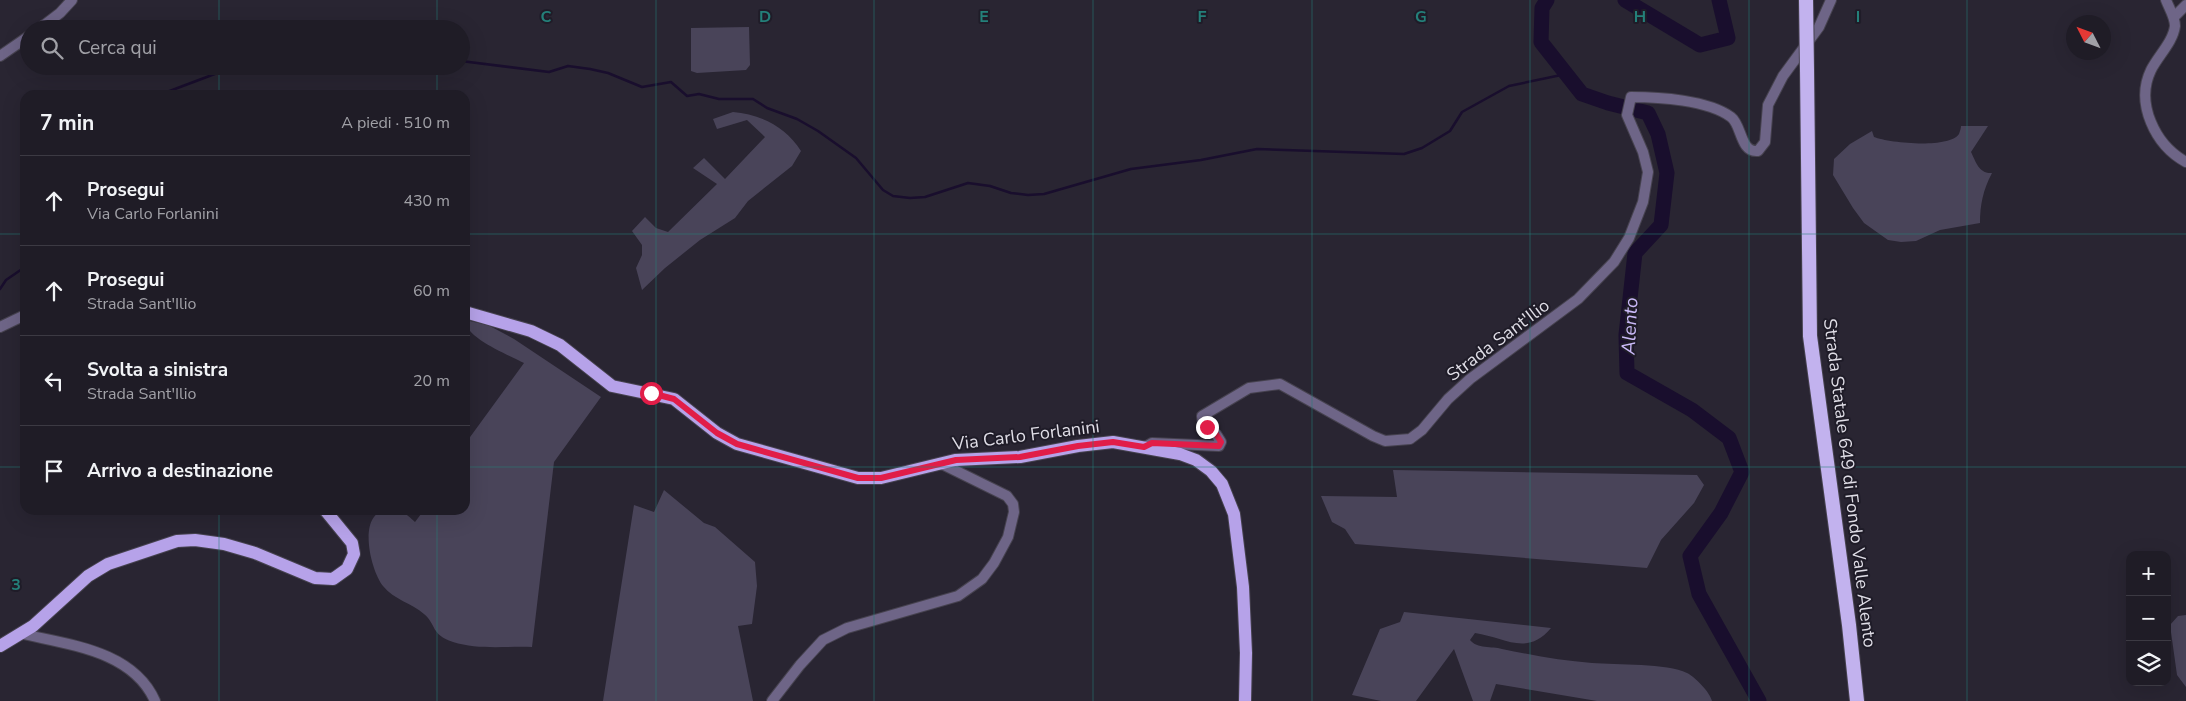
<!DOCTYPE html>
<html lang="it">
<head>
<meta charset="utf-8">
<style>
	:root { --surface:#1f1c26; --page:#27252e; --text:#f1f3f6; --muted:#a1a1a7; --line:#3c3a43 }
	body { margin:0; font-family:"Nunito Sans",sans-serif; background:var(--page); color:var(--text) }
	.controls { position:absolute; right:15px; bottom:15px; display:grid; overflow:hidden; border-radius:10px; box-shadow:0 5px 20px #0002 }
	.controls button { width:45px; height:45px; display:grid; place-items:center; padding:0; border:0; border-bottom:1px solid var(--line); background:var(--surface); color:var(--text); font:25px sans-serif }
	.compass { position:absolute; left:2066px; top:15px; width:45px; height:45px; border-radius:50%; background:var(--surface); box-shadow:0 5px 20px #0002; rotate:312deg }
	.stop { position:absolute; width:15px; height:15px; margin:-11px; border:4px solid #e11d48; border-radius:50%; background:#fff }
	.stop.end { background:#e11d48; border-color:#fff; box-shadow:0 1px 5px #0008 }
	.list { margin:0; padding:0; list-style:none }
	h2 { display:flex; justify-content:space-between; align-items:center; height:65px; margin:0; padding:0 20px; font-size:21px }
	h2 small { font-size:16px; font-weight:400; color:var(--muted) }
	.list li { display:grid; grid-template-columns:32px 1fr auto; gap:15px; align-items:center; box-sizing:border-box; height:90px; padding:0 20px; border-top:1px solid var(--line) }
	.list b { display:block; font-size:19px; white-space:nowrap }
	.list p { margin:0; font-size:16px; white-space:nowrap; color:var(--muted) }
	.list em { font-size:16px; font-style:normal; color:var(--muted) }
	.icon { flex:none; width:28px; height:28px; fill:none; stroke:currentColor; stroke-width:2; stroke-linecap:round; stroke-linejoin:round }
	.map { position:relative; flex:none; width:2186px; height:701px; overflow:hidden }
	.search { position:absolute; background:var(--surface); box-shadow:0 5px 20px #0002; left:20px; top:20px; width:450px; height:55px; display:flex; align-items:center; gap:12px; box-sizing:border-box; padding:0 18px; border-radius:28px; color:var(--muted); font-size:19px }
	.panel { position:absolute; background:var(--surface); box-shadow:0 5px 20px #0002; left:20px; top:90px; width:450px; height:425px; border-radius:15px }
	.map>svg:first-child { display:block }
	.green { fill:#494459 }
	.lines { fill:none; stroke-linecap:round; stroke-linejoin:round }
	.stream { stroke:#190e2d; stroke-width:2.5 }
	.river { stroke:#190e2d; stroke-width:15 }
	.minor-casing { stroke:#46424f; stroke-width:12 }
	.primary-casing { stroke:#46424f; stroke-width:14 }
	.trunk-casing { stroke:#46424f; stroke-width:16 }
	.minor { stroke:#6e6587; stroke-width:10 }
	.primary { stroke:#b6a2e9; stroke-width:12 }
	.trunk { stroke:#c2b2ee; stroke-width:14 }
	.trunk-bridge-casing { stroke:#46424f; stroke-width:16; stroke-linecap:butt }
	.trunk-bridge { stroke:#c2b2ee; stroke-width:14 }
	.route { stroke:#e11d48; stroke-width:6 }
	.grid { fill:none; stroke:#24807a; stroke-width:1; stroke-opacity:0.55 }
	.labels { text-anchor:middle; stroke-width:4; stroke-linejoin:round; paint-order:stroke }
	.street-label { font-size:18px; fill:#dfdde6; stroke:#1f1c28 }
	.water-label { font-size:19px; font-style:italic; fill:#cab9f8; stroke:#1f1c28 }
	.grid-label { font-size:16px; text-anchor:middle; font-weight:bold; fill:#24807a; stroke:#1f1c28; stroke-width:4; stroke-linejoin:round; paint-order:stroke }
</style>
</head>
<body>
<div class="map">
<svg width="2186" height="701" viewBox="0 0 2186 701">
	<rect width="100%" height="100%" fill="#292532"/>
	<path class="green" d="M749,27L750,65L746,70L697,73L691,71V28Z
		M733,112C760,114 786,127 801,151L792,166L748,201L735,218L700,240L665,268L642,290L636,268L642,255V245L632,231L645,217L656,228L668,232L717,184L693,168L704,158L725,179L765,137L747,120L717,129L713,119Z
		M1961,126H1988L1971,152C1976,162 1979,174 1992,173C1983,190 1980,205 1980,223L1940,230L1916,241L1901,242L1888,240L1864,223L1853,208L1833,175L1834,159L1850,144L1872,131L1874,137C1889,143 1949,149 1959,134C1960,131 1961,128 1961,126Z
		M465,320L488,325L514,339L601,397L554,462L532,647C506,646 478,650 453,642C430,634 437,625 424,614C412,603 394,600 383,586C370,570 356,510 389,510C392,510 397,509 400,511C405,513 411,518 415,522L424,510H465V444L524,363C509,355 465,338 465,320Z
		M1393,470L1697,475L1704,485L1694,503L1661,540L1647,568L1355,544L1345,529L1332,522L1321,496L1397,497Z
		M664,490L704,523L715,527L755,562L757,586L752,624L738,626L753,701H603L634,505L654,512Z
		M1404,612L1551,628C1527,657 1504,637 1475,633L1470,640C1477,649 1492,646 1502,649C1532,655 1562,661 1592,663C1617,665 1667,663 1687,673C1695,677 1710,692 1712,701H1597L1496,684L1490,701H1473L1454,649L1416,701H1381L1352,695L1380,629L1400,622Z
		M2186,615V687L2177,675L2170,625L2178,616Z"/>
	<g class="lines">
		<path class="stream" d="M461,61L549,72L568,66L590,69L608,73L642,87L671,82L687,96L699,94L719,99H753L767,108L797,119L818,131L856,158L883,190L893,196L910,198L925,197L968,183L990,186L1011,193L1028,195L1044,194L1131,169L1201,160L1257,149L1404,154L1422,148L1450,131L1462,112L1509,86L1566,74
			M159,95L220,72L274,66
			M0,289L6,280L25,267"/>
		<path class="river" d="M1547,0L1542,8L1541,42L1582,94L1608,103L1648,113L1658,134L1667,173L1661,225L1635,253L1626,335L1627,373L1692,410L1729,438L1742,472L1721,513L1690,556L1699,594L1759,701
			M1625,0L1700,45L1728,38L1719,0"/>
		<g class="minor-casing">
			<path id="minor" d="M2166,0C2169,8 2175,17 2175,26C2173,42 2158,56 2151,70C2135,103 2155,145 2186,162
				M2174,17L2186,5
				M39,29L60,13L72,0
				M0,56L29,36
				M0,327L25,315
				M1147,446L1152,443L1219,446L1221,442L1216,434L1203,424L1202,416L1249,388L1280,384L1373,436L1385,441L1410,439L1422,430L1448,399L1470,379L1578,299L1614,262L1629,238L1643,202L1648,172L1643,152L1627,115L1631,97C1659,97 1708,100 1731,117C1742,125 1740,153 1758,151L1765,142L1768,105L1783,76L1819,27L1831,0
				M23,634C70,645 133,651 155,701
				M772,701L800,665L823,640L847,628L958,596L982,579L994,563L1008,537L1014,512L1013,504L1007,496L940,463"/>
		</g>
		<g class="primary-casing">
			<path id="primary" d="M465,312L531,331L560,345L612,386L674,399L717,433L737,444L858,478H881L955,460L1020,457L1078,446L1113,442L1180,454L1196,460L1211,471L1222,484L1234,514L1243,587L1246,653L1245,701
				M0,646L33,626L88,576L108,564L177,541L195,540L224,544L255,553L315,578L333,579L347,569L354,554L352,543L325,510"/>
		</g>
		<g class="trunk-casing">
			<path id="trunk" d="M1807,69L1810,336L1849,625L1857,701"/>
		</g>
		<use href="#minor" class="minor"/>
		<use href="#primary" class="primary"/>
		<use href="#trunk" class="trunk"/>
		<g class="trunk-bridge-casing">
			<path id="trunk-bridge" d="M1806,0L1807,69"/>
		</g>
		<use href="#trunk-bridge" class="trunk-bridge"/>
	</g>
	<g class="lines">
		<path class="route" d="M651,393L674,399L717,433L737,444L858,478H881L956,460L1020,457L1078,446L1113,442L1144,447L1152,443L1219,446L1221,442L1216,434L1207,427"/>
	</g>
	<path class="grid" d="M219,0V29M437,0V29M656,0V701M874,0V701M1093,0V701M1312,0V701M1530,0V701M1749,0V701M1967,0V701M219,66V95M437,66V95M0,234H25M465,234H2186M0,467H25M465,467H2186M219,510V701M437,510V701"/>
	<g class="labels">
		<g class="street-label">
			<text transform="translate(1498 340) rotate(-37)" y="6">Strada Sant'Ilio</text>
			<text transform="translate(1026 435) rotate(-7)" y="6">Via Carlo Forlanini</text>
			<text transform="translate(1850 483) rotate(83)" y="6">Strada Statale 649 di Fondo Valle Alento</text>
		</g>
		<g class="water-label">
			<text transform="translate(1629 326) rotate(-87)" y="7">Alento</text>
		</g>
	</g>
	<g class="grid-label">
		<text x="546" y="22">C</text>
		<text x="765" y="22">D</text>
		<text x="984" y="22">E</text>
		<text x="1202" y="22">F</text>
		<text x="1421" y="22">G</text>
		<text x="1640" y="22">H</text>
		<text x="1858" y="22">I</text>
		<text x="16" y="590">3</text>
	</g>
</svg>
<div class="controls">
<button>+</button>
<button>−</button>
<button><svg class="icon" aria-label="layers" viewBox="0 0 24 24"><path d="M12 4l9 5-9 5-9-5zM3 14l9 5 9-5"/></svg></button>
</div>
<svg class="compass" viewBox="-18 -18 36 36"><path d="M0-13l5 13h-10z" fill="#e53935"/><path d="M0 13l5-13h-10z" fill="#a1a1a7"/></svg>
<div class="stop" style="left:651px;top:393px"></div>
<div class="stop end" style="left:1207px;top:427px"></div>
<div class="search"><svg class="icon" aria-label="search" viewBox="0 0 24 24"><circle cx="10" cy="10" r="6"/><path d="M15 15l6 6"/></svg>Cerca qui</div>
<section class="panel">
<h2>7 min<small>A piedi · 510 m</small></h2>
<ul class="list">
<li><svg class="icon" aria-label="ahead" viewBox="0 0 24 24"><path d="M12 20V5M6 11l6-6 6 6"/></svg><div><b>Prosegui</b><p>Via Carlo Forlanini</p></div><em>430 m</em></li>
<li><svg class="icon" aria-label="ahead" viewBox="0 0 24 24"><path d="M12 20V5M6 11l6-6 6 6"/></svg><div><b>Prosegui</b><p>Strada Sant'Ilio</p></div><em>60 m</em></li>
<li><svg class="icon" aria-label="left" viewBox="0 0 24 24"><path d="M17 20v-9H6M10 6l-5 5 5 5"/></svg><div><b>Svolta a sinistra</b><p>Strada Sant'Ilio</p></div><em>20 m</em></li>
<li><svg class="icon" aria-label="arrive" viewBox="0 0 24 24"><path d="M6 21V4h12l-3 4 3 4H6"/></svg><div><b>Arrivo a destinazione</b></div></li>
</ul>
</section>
</div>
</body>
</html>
